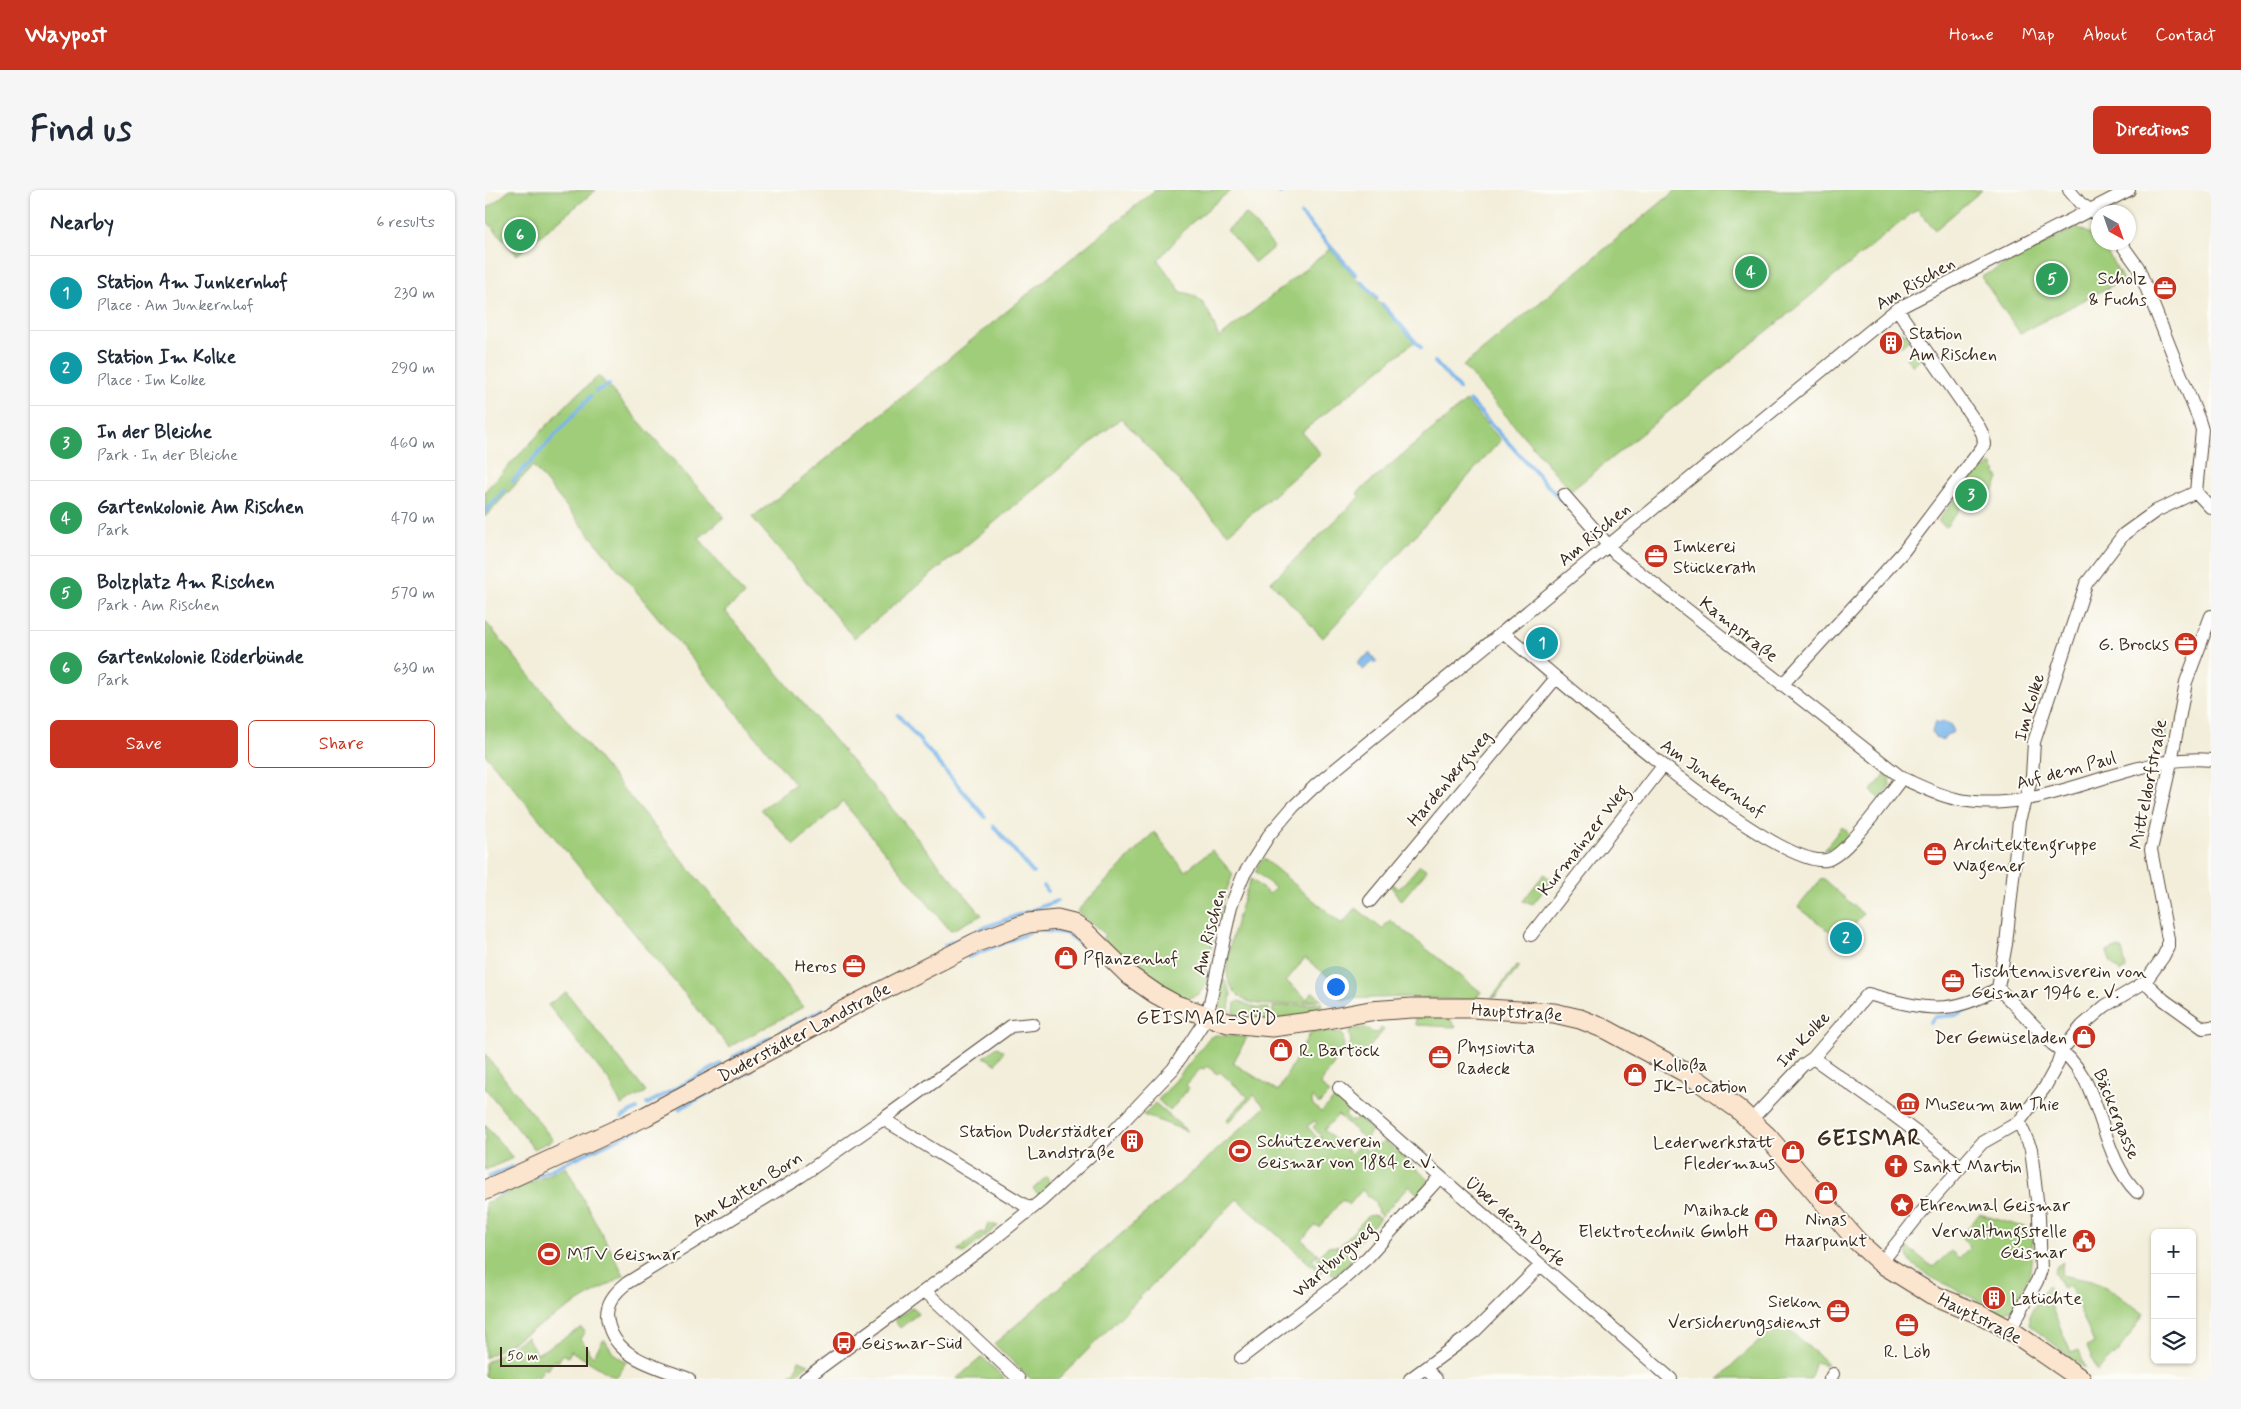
<!DOCTYPE html>
<html lang="en">
<head>
<meta charset="utf-8">
<style>
	:root { --surface:#fff; --page:#f6f6f7; --text:#1f2937; --muted:#747a83; --line:#e0e1e3; --accent:#c8321e }
	body { margin:0; font-family:Mynerve,sans-serif; background:var(--page); color:var(--text) }
	.controls { position:absolute; right:15px; bottom:15px; display:grid; overflow:hidden; border-radius:8px; box-shadow:0 1px 4px #0004 }
	.controls button { width:45px; height:45px; display:grid; place-items:center; padding:0; border:0; border-bottom:1px solid var(--line); background:var(--surface); color:var(--text); font:25px sans-serif }
	.compass { position:absolute; left:1606px; top:15px; width:45px; height:45px; border-radius:50%; background:var(--surface); box-shadow:0 1px 4px #0004; rotate:140deg }
	.scale { position:absolute; left:15px; bottom:12px; width:88px; box-sizing:border-box; padding-left:5px; border:2px solid #3b2a1e; border-top:0; font-size:14px; line-height:18px; white-space:nowrap; color:#3b2a1e; -webkit-text-stroke:4px #fdfcf7; paint-order:stroke }
	.you { position:absolute; left:850px; top:796px; width:18px; height:18px; margin:-12px; border:4px solid #fff; border-radius:50%; background:#1a73e8; box-shadow:0 0 0 8px #1a73e833 }
	.badge { display:grid; place-items:center; width:32px; height:32px; border-radius:50%; background:var(--accent); color:#fff; font-size:16px; font-weight:700 }
	.pin { position:absolute; translate:-50% -50%; border:2px solid #fff; box-shadow:0 1px 5px #0006 }
	.list { margin:0; padding:0; list-style:none }
	h2 { display:flex; justify-content:space-between; align-items:center; height:65px; margin:0; padding:0 20px; font-size:21px }
	h2 small { font-size:16px; font-weight:400; color:var(--muted) }
	.list li { display:grid; grid-template-columns:32px 1fr auto; gap:15px; align-items:center; box-sizing:border-box; height:75px; padding:0 20px; border-top:1px solid var(--line) }
	.list b { display:block; font-size:19px; white-space:nowrap }
	.list p { margin:0; font-size:16px; white-space:nowrap; color:var(--muted) }
	.list em { font-size:16px; font-style:normal; color:var(--muted) }
	.actions { display:flex; gap:10px; padding:15px 20px }
	.actions a { flex:1; padding:11px 0; border:1px solid var(--accent); border-radius:8px; text-align:center; font-size:18px; color:var(--accent) }
	.actions .main { background:var(--accent); color:#fff }
	.icon { flex:none; width:28px; height:28px; fill:none; stroke:currentColor; stroke-width:2; stroke-linecap:round; stroke-linejoin:round }
	.map { position:relative; flex:none; width:1726px; height:1189px; overflow:hidden; border-radius:8px }
	header { display:flex; align-items:center; gap:30px; box-sizing:border-box; height:70px; padding:0 25px; background:var(--accent); color:#fff }
	header strong { font-size:24px }
	nav { display:flex; gap:28px; margin-inline-start:auto; font-size:18px }
	.intro { display:flex; align-items:center; justify-content:space-between; box-sizing:border-box; height:120px; padding:0 30px }
	h1 { margin:0; font-size:35px }
	.button { padding:12px 22px; border-radius:8px; background:var(--accent); color:#fff; font-size:18px; font-weight:700 }
	main { display:flex; gap:30px; padding:0 30px }
	aside { flex:1; background:var(--surface); border-radius:8px; box-shadow:0 1px 4px #0004 }
	.map>svg:first-child { display:block }
	.green { fill:#a0cd7a; stroke:#6e7c4c; fill-rule:evenodd }
	.water { fill:#78b5eb; stroke:#5a7084 }
	.lines { fill:none; stroke-linecap:round; stroke-linejoin:round }
	.stream { stroke:#78b5eb; stroke-width:4 }
	.street-casing { stroke:#57473a; stroke-width:14 }
	.secondary-casing { stroke:#57473a; stroke-width:21 }
	.street { stroke:#fff; stroke-width:12 }
	.secondary { stroke:#fbe5cf; stroke-width:19 }
	.labels { text-anchor:middle; stroke-width:4; stroke-linejoin:round; paint-order:stroke }
	.poi-label { font-size:18px; fill:#3b2a1e; stroke:#fdfcf7; text-anchor:start }
	.street-label { font-size:18px; fill:#3b2a1e; stroke:#fdfcf7 }
	.neighbourhood-label { font-size:19px; letter-spacing:1px; fill:#3b2a1e; stroke:#fdfcf7 }
	.district-label { font-size:22px; font-weight:bold; letter-spacing:1px; fill:#3b2a1e; stroke:#fdfcf7 }
</style>
</head>
<body>
<header>
<strong>Waypost</strong>
<nav><a>Home</a><a>Map</a><a>About</a><a>Contact</a></nav>
</header>
<div class="intro"><h1>Find us</h1><a class="button">Directions</a></div>
<main>
<aside>
<h2>Nearby<small>6 results</small></h2>
<ul class="list">
<li><span class="badge" style="background:#0f9aa8">1</span><div><b>Station Am Junkernhof</b><p>Place · Am Junkernhof</p></div><em>230 m</em></li>
<li><span class="badge" style="background:#0f9aa8">2</span><div><b>Station Im Kolke</b><p>Place · Im Kolke</p></div><em>290 m</em></li>
<li><span class="badge" style="background:#2e9e5b">3</span><div><b>In der Bleiche</b><p>Park · In der Bleiche</p></div><em>460 m</em></li>
<li><span class="badge" style="background:#2e9e5b">4</span><div><b>Gartenkolonie Am Rischen</b><p>Park</p></div><em>470 m</em></li>
<li><span class="badge" style="background:#2e9e5b">5</span><div><b>Bolzplatz Am Rischen</b><p>Park · Am Rischen</p></div><em>570 m</em></li>
<li><span class="badge" style="background:#2e9e5b">6</span><div><b>Gartenkolonie Röderbünde</b><p>Park</p></div><em>630 m</em></li>
</ul>
<div class="actions"><a class="main">Save</a><a>Share</a></div>
</aside>
<div class="map">
<svg width="1726" height="1189" viewBox="0 0 1726 1189">
	<rect width="100%" height="100%" fill="#fdfcf7"/>
	<filter id="ink" filterUnits="userSpaceOnUse"><feTurbulence type="fractalNoise" baseFrequency=".02" numOctaves="2"/><feDisplacementMap in="SourceGraphic" scale="10" xChannelSelector="R" yChannelSelector="G"/><feConvolveMatrix kernelMatrix="1 2 1 2 8 2 1 2 1" color-interpolation-filters="sRGB"/></filter>
	<filter id="wash" filterUnits="userSpaceOnUse"><feTurbulence type="fractalNoise" baseFrequency=".0096" numOctaves="4" result="noise"/><feDisplacementMap in="SourceGraphic" scale="20" xChannelSelector="R" yChannelSelector="G"/><feGaussianBlur stdDeviation="1.12" result="paint"/><feColorMatrix in="noise" values="0 0 0 0 0 0 0 0 0 0 0 0 0 0 0 0 0 1.4 0 .05"/><feComposite in="paint" operator="in"/></filter>
	<g filter="url(#wash)">
		<rect width="100%" height="100%" fill="#f3eeda"/>
		<path class="green" d="M25,0H111L32,65L0,29V20Z
			M670,0H746L704,35L673,70L696,102C722,105 725,127 734,148L845,59L929,152L817,242L836,264L743,344L636,228L369,448L267,327L296,306Z
			M1191,0H1497L1450,40L1432,19L1086,301L978,176Z
			M761,24L789,57L770,73L742,40Z
			M1592,37C1615,48 1627,69 1638,90L1535,143L1496,87Z
			M1413,141L1420,143L1424,150L1417,156H1411L1405,148Z
			M1429,158L1437,168L1428,176L1421,168L1423,163Z
			M114,186L239,327L214,348L259,405L240,421L497,725L467,740L464,739L358,612L309,655L276,619L310,594L48,276L0,327V301L87,209Z
			M981,211L1016,250L838,448L786,392L875,307L872,303Z
			M1507,274L1514,289L1509,300L1477,316L1461,337L1453,331L1495,276L1499,279Z
			M0,431L318,817L244,857L0,564Z
			M1672,531L1684,534L1679,552L1673,557L1671,545Z
			M1403,581L1405,595L1396,609L1386,601Z
			M1357,637L1366,645L1355,655L1338,661Z
			M669,642L700,681L727,660L748,684L740,704L719,785L725,786V789L714,804L699,810L665,793L617,749L620,744L592,721Z
			M778,668L857,734L871,718L897,739L905,730L996,802L989,811L922,807L856,809L853,804L858,798L820,768L801,791L822,809L828,802L837,810C816,812 789,818 768,813C754,810 743,797 742,783C740,764 758,707 766,689L784,704L790,698L770,681Z
			M935,675L942,680L916,711L905,695L907,693L914,699Z
			M1059,684L1067,690L1048,714L1038,711Z
			M1337,688L1378,724L1356,750L1313,717Z
			M1631,758L1637,759L1641,779L1635,782L1626,773L1622,762Z
			M1032,775L1035,776L1011,806L1006,809Z
			M734,789L740,791L746,803L744,822L740,824C731,814 733,802 734,789Z
			M81,802L161,902L136,915L125,892L63,815Z
			M754,811L771,818H784V830L748,828L750,813Z
			M837,813V817L830,825L788,830V817Z
			M930,823C943,823 952,827 964,828L971,837L931,835Z
			M868,838L884,839L886,842L893,843L896,838L899,840L872,872L861,866L866,852L864,843Z
			M845,841L855,843L858,845L859,859L835,894L844,904L834,914L827,907V914L836,922L850,908L864,920L860,925L868,932L873,927L887,940L877,956L883,961C889,956 895,956 900,951L944,990L934,1005L924,996L896,1026L893,1023L890,1012L877,1000L864,1015L857,1010L834,1037L830,1035L817,1050L833,1064L827,1070L839,1081L836,1084L752,1009L574,1189H546L509,1154L693,995L780,917L769,905L743,933L741,930L763,907L735,882L732,884L722,876L719,879L716,878L701,895L704,898L685,921L673,910L691,890L724,848L731,845L762,847L748,873L793,901L826,842ZM853,925L880,949L866,964L839,940ZM830,931L832,933L828,937L836,946L834,950L822,936Z
			M512,857L519,861L511,874L499,867Z
			M0,864L68,950L49,959L0,898Z
			M670,913L702,941L658,925Z
			M0,935L28,968L0,980Z
			M81,977L139,1085L0,1168V1043L2,1041L0,1013Z
			M562,986L565,996L554,1005L548,999Z
			M1494,1024L1549,1040L1545,1083L1528,1119L1518,1123L1446,1087L1426,1073L1420,1059L1422,1057L1448,1077L1466,1061L1474,1068L1485,1057L1476,1048Z
			M888,1025L894,1027V1029L869,1057L865,1073L849,1086L843,1080L844,1079L834,1073L833,1067L843,1056L854,1057L883,1026Z
			M503,1033L513,1036L479,1063L472,1061L495,1042L500,1043Z
			M1578,1072L1576,1085L1606,1091L1625,1099L1659,1124L1634,1160L1612,1181L1602,1157L1609,1153L1585,1096L1578,1099L1569,1082L1572,1076Z
			M1562,1095L1569,1103L1562,1106L1586,1163L1594,1160L1600,1178L1544,1135V1126Z
			M428,1117L433,1124L415,1138L409,1130Z
			M1296,1133L1342,1173L1340,1175L1331,1172L1325,1189H1234L1250,1172Z
			M96,1138L100,1141L95,1149L102,1157L104,1163L108,1166L119,1149L128,1163L141,1172L131,1188L86,1161L83,1167L78,1164L73,1172L69,1170L63,1180L59,1178L53,1188L49,1185L47,1189H0V1173L42,1147L52,1164Z
			M497,1167L520,1189H471Z
			M314,1170L324,1174L304,1189H300L311,1180Z"/>
		<path class="water" d="M885,463L892,472L890,474L888,472L878,480L872,473Z
			M1457,531L1465,534L1468,539L1467,543L1461,545L1457,551L1450,547L1447,542L1450,532L1454,534Z"/>
		<g class="lines">
			<path class="stream" d="M793,0L795,3
				M816,24L871,85
				M877,92L892,108
				M897,114L936,158
				M950,172L974,199
				M111,201L124,195
				M985,211L1077,311
				M28,291L106,206
				M0,322L20,300
				M413,525L500,627
				M509,636L548,683
				M559,696L562,701
				M493,740L572,711
				M558,741L580,743L603,759
				M460,755L483,745
				M483,767L544,743
				M348,814L362,807
				M1445,833L1450,827L1472,825L1499,812
				M296,842L338,819
				M248,867L286,847
				M162,914L236,874
				M194,919L267,880
				M137,927L152,919
				M4,987L27,977
				M13,1004L156,938"/>
		</g>
	</g>
	<g filter="url(#ink)">
		<g class="lines">
			<g class="street-casing">
				<path id="street" d="M1584,0L1595,13L1614,26
					M1635,52L1653,77L1714,230L1717,240L1711,302
					M1711,302L1726,318
					M1079,305L1131,364L1417,588C1435,596 1452,605 1471,609C1528,622 1585,597 1639,582C1667,574 1697,567 1726,570
					M1018,442C1067,484 1286,678 1341,670C1360,668 1404,604 1417,588
					M1297,495L1418,362L1499,255L1498,245L1494,237L1412,119
					M885,711L1071,488
					M1046,745L1178,576
					M1660,792L1679,810L1718,838L1726,837
					M1513,798L1567,854C1621,887 1610,960 1652,1002
					M1328,868L1407,924L1476,976
					M854,898L1186,1189
					M398,929L526,836L548,834
					M1266,930L1318,875L1328,868L1383,804C1435,818 1464,828 1513,798L1521,754L1534,631L1547,586L1549,552L1601,394L1639,344L1671,321L1711,302
					M1396,1073L1434,1025L1497,953L1534,932L1560,897L1572,875L1577,860L1597,836L1620,816L1660,792L1678,767L1683,757V749L1666,660L1686,572L1701,492L1726,426
					M440,1101L534,1189
					M1525,1140L1552,1091L1556,1080L1554,1027L1546,959L1534,932
					M756,1168L854,1093L882,1068L955,987
					M940,1178L951,1189
					M204,1189C174,1177 130,1169 123,1132C119,1116 129,1103 142,1093L316,986L398,929L546,1019
					M320,1189L499,1057L556,1011L608,963L688,879L722,827L746,716L758,686L784,645L808,617L830,596L1412,119L1644,0
					M925,1189L989,1142L1056,1075
					M1345,1189L1348,1184"/>
			</g>
			<g class="secondary-casing">
				<path id="secondary" d="M0,1000L161,926L355,822L492,752L543,733L572,730L588,734L599,741L645,786L671,804L691,815L743,833L787,837L832,831L885,821L927,818H987L1069,823L1095,829L1120,839L1205,885L1253,919L1283,947L1372,1051L1396,1073L1446,1104L1499,1126L1525,1140L1596,1189"/>
			</g>
			<use href="#street" class="street"/>
			<use href="#secondary" class="secondary"/>
		</g>
	</g>
	<defs>
		<g id="office-disc" transform="scale(1.25)"><circle r="9.5" fill="#c8321e" stroke="#fdfcf7"/><path d="M-6-3h4V-5.5h4V-3h4V5H-6ZM-1-4.5V-3h2v-1.5ZM-6 0V1H6V0Z" fill="#fff"/></g>
		<g id="building-disc" transform="scale(1.25)"><circle r="9.5" fill="#c8321e" stroke="#fdfcf7"/><path d="M-4-6H4V6H1V3H-1V6H-4ZM-2.5-4.3h1.7v1.8h-1.7ZM.8-4.3h1.7v1.8H.8ZM-2.5-1h1.7V.8h-1.7ZM.8-1h1.7V.8H.8Z" fill="#fff"/></g>
		<g id="shop-disc" transform="scale(1.25)"><circle r="9.5" fill="#c8321e" stroke="#fdfcf7"/><path d="M-5-2.5h2.3a2.7 3.5 0 0 1 5.4 0H5L5.5 6h-11ZM-1.5-2.5h3a1.5 2.3 0 0 0-3 0Z" fill="#fff"/></g>
		<g id="museum-disc" transform="scale(1.25)"><circle r="9.5" fill="#c8321e" stroke="#fdfcf7"/><path d="M0-6L6-3V-2H-6V-3ZM-5-1h2V3h-2ZM-1-1h2V3h-2ZM3-1h2V3H3ZM-6 4H6V6H-6Z" fill="#fff"/></g>
		<g id="stadium-disc" transform="scale(1.25)"><circle r="9.5" fill="#c8321e" stroke="#fdfcf7"/><path d="M0-5a6.5 5 0 1 0 0 10a6.5 5 0 1 0 0-10ZM-3.5-1.8h7v3.6h-7Z" fill="#fff"/></g>
		<g id="church-disc" transform="scale(1.25)"><circle r="9.5" fill="#c8321e" stroke="#fdfcf7"/><path d="M-1.2-6h2.4v3.5h3.3v2.4h-3.3V6h-2.4V-.1h-3.3v-2.4h3.3Z" fill="#fff"/></g>
		<g id="sight-disc" transform="scale(1.25)"><circle r="9.5" fill="#c8321e" stroke="#fdfcf7"/><path d="M0-6L1.8-2.2L6-1.7L2.9 1.2L3.7 5.4L0 3.3L-3.7 5.4L-2.9 1.2L-6-1.7L-1.8-2.2Z" fill="#fff"/></g>
		<g id="civic-disc" transform="scale(1.25)"><circle r="9.5" fill="#c8321e" stroke="#fdfcf7"/><path d="M-.6-6.5H3V-4.5H.6V-3L4-1V1h2V6H-6V1h2V-1L-.6-3ZM-1.2 2.5V6h2.4V2.5Z" fill="#fff"/></g>
		<g id="bus-disc" transform="scale(1.25)"><circle r="9.5" fill="#c8321e" stroke="#fdfcf7"/><path d="M-5-6H5V4H4V6H2V4H-2V6H-4V4H-5ZM-3.5-4V0h7V-4ZM-3.5 1.2v1.5H-2V1.2ZM2 1.2v1.5H3.5V1.2Z" fill="#fff"/></g>
	</defs>
	<g fill-rule="evenodd">
		<use href="#office-disc" x="1680" y="98"/>
		<use href="#building-disc" x="1406" y="153"/>
		<use href="#office-disc" x="1171" y="366"/>
		<use href="#office-disc" x="1701" y="454"/>
		<use href="#office-disc" x="1450" y="664"/>
		<use href="#shop-disc" x="581" y="768"/>
		<use href="#office-disc" x="369" y="776"/>
		<use href="#office-disc" x="1468" y="791"/>
		<use href="#shop-disc" x="1599" y="847"/>
		<use href="#shop-disc" x="796" y="860"/>
		<use href="#office-disc" x="955" y="867"/>
		<use href="#shop-disc" x="1150" y="885"/>
		<use href="#museum-disc" x="1423" y="914"/>
		<use href="#building-disc" x="647" y="951"/>
		<use href="#stadium-disc" x="755" y="961"/>
		<use href="#shop-disc" x="1308" y="962"/>
		<use href="#church-disc" x="1411" y="976"/>
		<use href="#shop-disc" x="1341" y="1003"/>
		<use href="#sight-disc" x="1417" y="1015"/>
		<use href="#shop-disc" x="1281" y="1030"/>
		<use href="#civic-disc" x="1599" y="1051"/>
		<use href="#stadium-disc" x="64" y="1064"/>
		<use href="#building-disc" x="1509" y="1108"/>
		<use href="#office-disc" x="1353" y="1121"/>
		<use href="#office-disc" x="1422" y="1135"/>
		<use href="#bus-disc" x="359" y="1153"/>
	</g>
	<g class="labels">
		<g class="poi-label">
			<text x="1662" y="94" text-anchor="end">Scholz<tspan x="1662" dy="21">&amp; Fuchs</tspan></text>
			<text x="1424" y="149">Station<tspan x="1424" dy="21">Am Rischen</tspan></text>
			<text x="1188" y="362">Imkerei<tspan x="1188" dy="21">Stückerath</tspan></text>
			<text x="1684" y="460" text-anchor="end">G. Brocks</text>
			<text x="1468" y="660">Architektengruppe<tspan x="1468" dy="21">Wagener</tspan></text>
			<text x="598" y="774">Pflanzenhof</text>
			<text x="352" y="782" text-anchor="end">Heros</text>
			<text x="1486" y="787">Tischtennisverein von<tspan x="1486" dy="21">Geismar 1946 e. V.</tspan></text>
			<text x="1582" y="853" text-anchor="end">Der Gemüseladen</text>
			<text x="972" y="863">Physiovita<tspan x="972" dy="21">Radeck</tspan></text>
			<text x="814" y="866">R. Bartöck</text>
			<text x="1168" y="881">Kolloßa<tspan x="1168" dy="21">JK-Location</tspan></text>
			<text x="1440" y="920">Museum am Thie</text>
			<text x="630" y="947" text-anchor="end">Station Duderstädter<tspan x="630" dy="21">Landstraße</tspan></text>
			<text x="772" y="957">Schützenverein<tspan x="772" dy="21">Geismar von 1884 e. V.</tspan></text>
			<text x="1290" y="958" text-anchor="end">Lederwerkstatt<tspan x="1290" dy="21">Fledermaus</tspan></text>
			<text x="1428" y="982">Sankt Martin</text>
			<text x="1434" y="1021">Ehrenmal Geismar</text>
			<text x="1264" y="1026" text-anchor="end">Maihack<tspan x="1264" dy="21">Elektrotechnik GmbH</tspan></text>
			<text x="1341" y="1035" text-anchor="middle">Ninas<tspan x="1341" dy="21">Haarpunkt</tspan></text>
			<text x="1582" y="1047" text-anchor="end">Verwaltungsstelle<tspan x="1582" dy="21">Geismar</tspan></text>
			<text x="82" y="1070">MTV Geismar</text>
			<text x="1526" y="1114">Latüchte</text>
			<text x="1336" y="1117" text-anchor="end">Siekon<tspan x="1336" dy="21">Versicherungsdienst</tspan></text>
			<text x="376" y="1159">Geismar-Süd</text>
			<text x="1422" y="1167" text-anchor="middle">R. Löb</text>
		</g>
		<g class="street-label">
			<text transform="translate(1430 93) rotate(-30)" y="6">Am Rischen</text>
			<text transform="translate(1109 344) rotate(-40)" y="6">Am Rischen</text>
			<text transform="translate(1254 439) rotate(38)" y="6">Kampstraße</text>
			<text transform="translate(1544 517) rotate(-74)" y="6">Im Kolke</text>
			<text transform="translate(1581 580) rotate(-15)" y="6">Auf dem Paul</text>
			<text transform="translate(964 588) rotate(-50)" y="6">Hardenbergweg</text>
			<text transform="translate(1228 588) rotate(35)" y="6">Am Junkernhof</text>
			<text transform="translate(1663 594) rotate(-79)" y="6">Mitteldorfstraße</text>
			<text transform="translate(1098 650) rotate(-52)" y="6">Kurmainzer Weg</text>
			<text transform="translate(724 742) rotate(-76)" y="6">Am Rischen</text>
			<text transform="translate(1032 822) rotate(4)" y="6">Hauptstraße</text>
			<text transform="translate(319 842) rotate(-28)" y="6">Duderstädter Landstraße</text>
			<text transform="translate(1318 849) rotate(-47)" y="6">Im Kolke</text>
			<text transform="translate(1632 924) rotate(68)" y="6">Bäckergasse</text>
			<text transform="translate(262 999) rotate(-32)" y="6">Am Kalten Born</text>
			<text transform="translate(1031 1031) rotate(41)" y="6">Über dem Dorfe</text>
			<text transform="translate(849 1070) rotate(-41)" y="6">Wartburgweg</text>
			<text transform="translate(1495 1128) rotate(27)" y="6">Hauptstraße</text>
		</g>
		<g class="neighbourhood-label">
			<text x="722" y="834">GEISMAR-SÜD</text>
		</g>
		<g class="district-label">
			<text x="1384" y="955">GEISMAR</text>
		</g>
	</g>
</svg>
<div class="controls">
<button>+</button>
<button>−</button>
<button><svg class="icon" aria-label="layers" viewBox="0 0 24 24"><path d="M12 4l9 5-9 5-9-5zM3 14l9 5 9-5"/></svg></button>
</div>
<svg class="compass" viewBox="-18 -18 36 36"><path d="M0-13l5 13h-10z" fill="#e53935"/><path d="M0 13l5-13h-10z" fill="#747a83"/></svg>
<div class="scale">50 m</div>
<div class="you"></div>
<div class="pin badge" style="left:1057px;top:453px;background:#0f9aa8">1</div>
<div class="pin badge" style="left:1361px;top:748px;background:#0f9aa8">2</div>
<div class="pin badge" style="left:1486px;top:305px;background:#2e9e5b">3</div>
<div class="pin badge" style="left:1266px;top:82px;background:#2e9e5b">4</div>
<div class="pin badge" style="left:1567px;top:89px;background:#2e9e5b">5</div>
<div class="pin badge" style="left:35px;top:45px;background:#2e9e5b">6</div>
</div>
</main>
</body>
</html>
